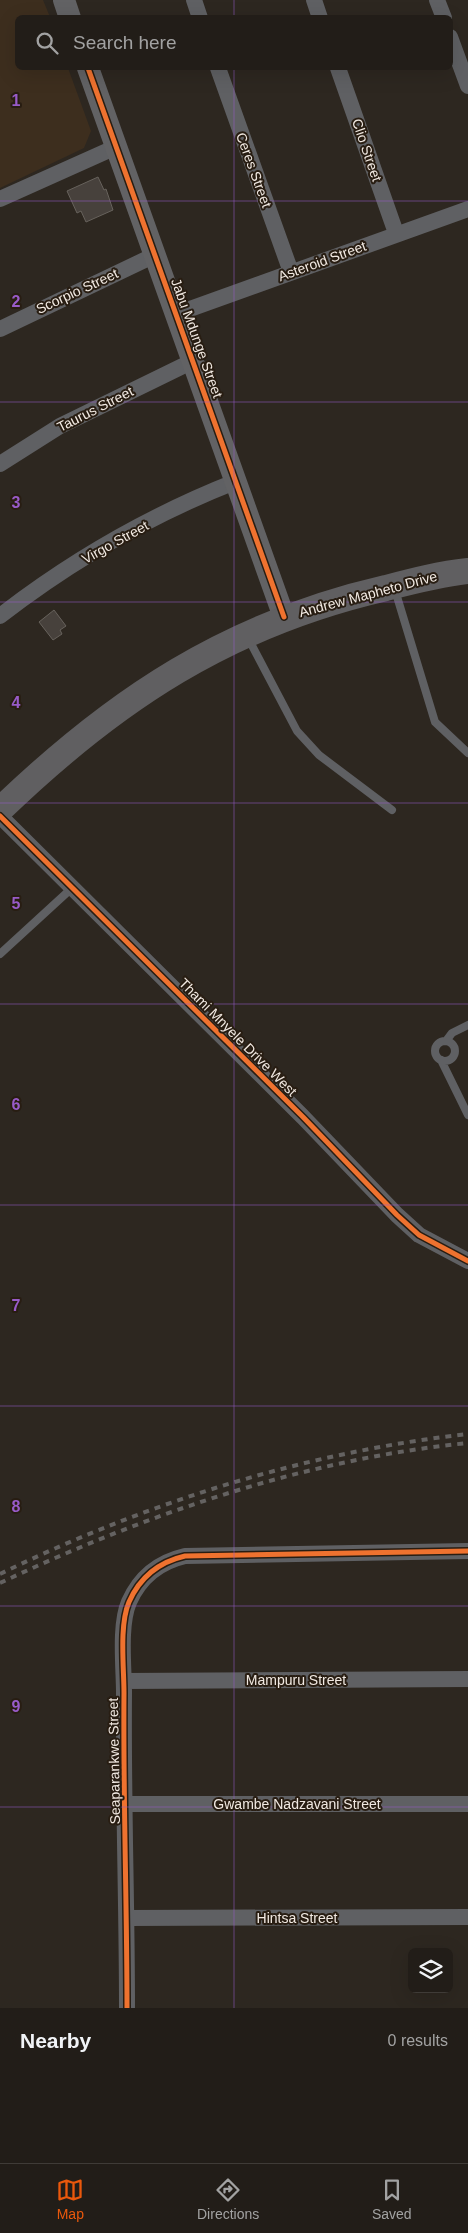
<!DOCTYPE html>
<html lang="en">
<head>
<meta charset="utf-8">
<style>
	:root { --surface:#221d18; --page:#2a2621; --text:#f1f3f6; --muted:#a2a2a2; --line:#3f3b37; --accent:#ea580c }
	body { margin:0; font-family:Arial,sans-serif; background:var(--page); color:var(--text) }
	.controls { position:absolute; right:15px; bottom:15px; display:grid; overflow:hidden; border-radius:8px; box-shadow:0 5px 20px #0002 }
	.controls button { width:45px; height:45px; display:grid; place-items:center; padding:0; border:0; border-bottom:1px solid var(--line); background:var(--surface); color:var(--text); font:25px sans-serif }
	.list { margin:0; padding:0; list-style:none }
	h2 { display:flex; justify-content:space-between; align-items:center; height:65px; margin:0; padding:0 20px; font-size:21px }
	h2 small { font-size:16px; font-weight:400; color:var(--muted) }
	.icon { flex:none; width:28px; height:28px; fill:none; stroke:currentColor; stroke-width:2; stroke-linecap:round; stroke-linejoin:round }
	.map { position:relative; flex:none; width:468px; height:2008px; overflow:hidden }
	.search { position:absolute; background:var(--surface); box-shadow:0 5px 20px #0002; left:15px; right:15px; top:15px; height:55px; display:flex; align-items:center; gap:12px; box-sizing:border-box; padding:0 18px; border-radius:8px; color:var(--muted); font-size:19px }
	.sheet { height:155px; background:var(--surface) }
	nav { display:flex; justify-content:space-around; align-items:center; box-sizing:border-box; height:70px; border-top:1px solid var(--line); background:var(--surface); font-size:14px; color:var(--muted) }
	nav a { display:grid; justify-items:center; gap:2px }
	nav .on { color:var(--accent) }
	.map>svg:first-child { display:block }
	.built { fill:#3d2e1e }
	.building { fill:#47413c; stroke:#67625c }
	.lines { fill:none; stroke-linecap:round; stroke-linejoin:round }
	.lane { stroke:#5f6063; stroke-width:8 }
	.street { stroke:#5f6063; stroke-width:16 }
	.secondary { stroke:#626264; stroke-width:22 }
	.primary { stroke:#605f61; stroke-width:26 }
	.rail { stroke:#646261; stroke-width:4; stroke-dasharray:6 6; stroke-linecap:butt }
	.cycleway-casing { stroke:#281d12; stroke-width:8 }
	.cycleway { stroke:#ef722f; stroke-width:5 }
	.grid { fill:none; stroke:#985bc8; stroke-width:1; stroke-opacity:0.55 }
	.labels { text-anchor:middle; stroke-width:4; stroke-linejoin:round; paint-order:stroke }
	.street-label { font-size:14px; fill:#f1e9e2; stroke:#281d12 }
	.grid-label { font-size:16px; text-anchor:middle; font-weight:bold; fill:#985bc8; stroke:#281d12; stroke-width:4; stroke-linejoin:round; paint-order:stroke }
</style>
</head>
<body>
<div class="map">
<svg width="468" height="2008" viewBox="0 0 468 2008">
	<rect width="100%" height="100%" fill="#2d2720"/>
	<path class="built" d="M0,0H43L50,17L18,18V68H68L91,131L84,148L0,188Z"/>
	<path class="building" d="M98,177L104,190L106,189L113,210L86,222L81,211L77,213L67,191Z
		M54,610L66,626L60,630L62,634L53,640L39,622Z"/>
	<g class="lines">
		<path class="lane" d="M395,590L435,722L468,753
			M248,638L297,731L319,755L392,810
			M0,954L72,888
			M446,1041L452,1033L468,1025
			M435 1051a10 10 0 1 1 20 0a10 10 0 1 1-20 0Z
			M441,1060L468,1115"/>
		<path class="street" d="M194,0L200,18
			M314,0L320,18
			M437,0L444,18
			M450,37L468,86
			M218,68L291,272
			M338,68L396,233
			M0,199L116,147
			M176,314L468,209
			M0,329L155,255
			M0,464L60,426L193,361
			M0,616C71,561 153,514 237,481
			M0,816L303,1117L397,1215L419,1235L468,1261
			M124,1681L468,1679
			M126,1804H468
			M127,1918L468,1917
			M127,2008C127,1903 123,1798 124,1693C124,1668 119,1625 129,1602C140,1577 159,1562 185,1556L468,1551"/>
		<path class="secondary" d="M64,0L70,18
			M88,68L284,617"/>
		<path class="primary" d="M0,810C115,699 229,624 386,588C413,581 440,574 468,571"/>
		<path class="rail" d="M0,1574C146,1503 306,1452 468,1434
			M0,1583C147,1514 306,1459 468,1443"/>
		<g class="cycleway-casing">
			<path id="cycleway" d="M88,68L284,617
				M0,816L303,1117L397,1215L419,1235L468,1261
				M127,2008C127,1903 123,1798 124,1693C124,1668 119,1625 129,1602C140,1577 159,1562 185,1556L468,1551"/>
		</g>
		<use href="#cycleway" class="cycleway"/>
	</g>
	<path class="grid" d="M234,0V18M234,68V2008M0,201H468M0,402H468M0,602H468M0,803H468M0,1004H468M0,1205H468M0,1406H468M0,1606H468M0,1807H468"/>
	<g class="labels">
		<g class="street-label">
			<text transform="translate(367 150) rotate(71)" y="5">Clio Street</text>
			<text transform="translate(254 170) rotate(70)" y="5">Ceres Street</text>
			<text transform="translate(322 261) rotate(-20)" y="5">Asteroid Street</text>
			<text transform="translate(77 291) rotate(-25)" y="5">Scorpio Street</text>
			<text transform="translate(197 338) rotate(70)" y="5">Jabu Mdunge Street</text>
			<text transform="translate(95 409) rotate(-27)" y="5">Taurus Street</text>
			<text transform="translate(115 542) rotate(-29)" y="5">Virgo Street</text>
			<text transform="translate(368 594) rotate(-15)" y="5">Andrew Mapheto Drive</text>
			<text transform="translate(238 1037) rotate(45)" y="5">Thami Mnyele Drive West</text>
			<text x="296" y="1685">Mampuru Street</text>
			<text transform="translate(114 1761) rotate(-91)" y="5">Seaparankwe Street</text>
			<text x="297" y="1809">Gwambe Nadzavani Street</text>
			<text x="297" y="1923">Hintsa Street</text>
		</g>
	</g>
	<g class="grid-label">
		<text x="16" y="106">1</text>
		<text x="16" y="307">2</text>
		<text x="16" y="508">3</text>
		<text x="16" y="708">4</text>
		<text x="16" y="909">5</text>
		<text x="16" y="1110">6</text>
		<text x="16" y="1311">7</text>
		<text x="16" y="1512">8</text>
		<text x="16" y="1712">9</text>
	</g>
</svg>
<div class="controls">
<button><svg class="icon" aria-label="layers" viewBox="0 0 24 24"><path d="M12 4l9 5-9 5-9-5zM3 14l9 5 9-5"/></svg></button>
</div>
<div class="search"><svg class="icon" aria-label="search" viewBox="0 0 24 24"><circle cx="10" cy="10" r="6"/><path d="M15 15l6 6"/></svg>Search here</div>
</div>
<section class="sheet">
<h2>Nearby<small>0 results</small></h2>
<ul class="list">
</ul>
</section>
<nav>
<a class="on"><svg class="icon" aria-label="map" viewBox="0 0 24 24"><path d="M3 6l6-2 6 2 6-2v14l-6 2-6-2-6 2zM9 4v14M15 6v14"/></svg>Map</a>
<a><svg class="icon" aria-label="directions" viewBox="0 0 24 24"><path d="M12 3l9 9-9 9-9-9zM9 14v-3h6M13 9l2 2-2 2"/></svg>Directions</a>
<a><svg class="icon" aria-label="saved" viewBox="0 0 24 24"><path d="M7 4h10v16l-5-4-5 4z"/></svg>Saved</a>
</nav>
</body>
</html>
